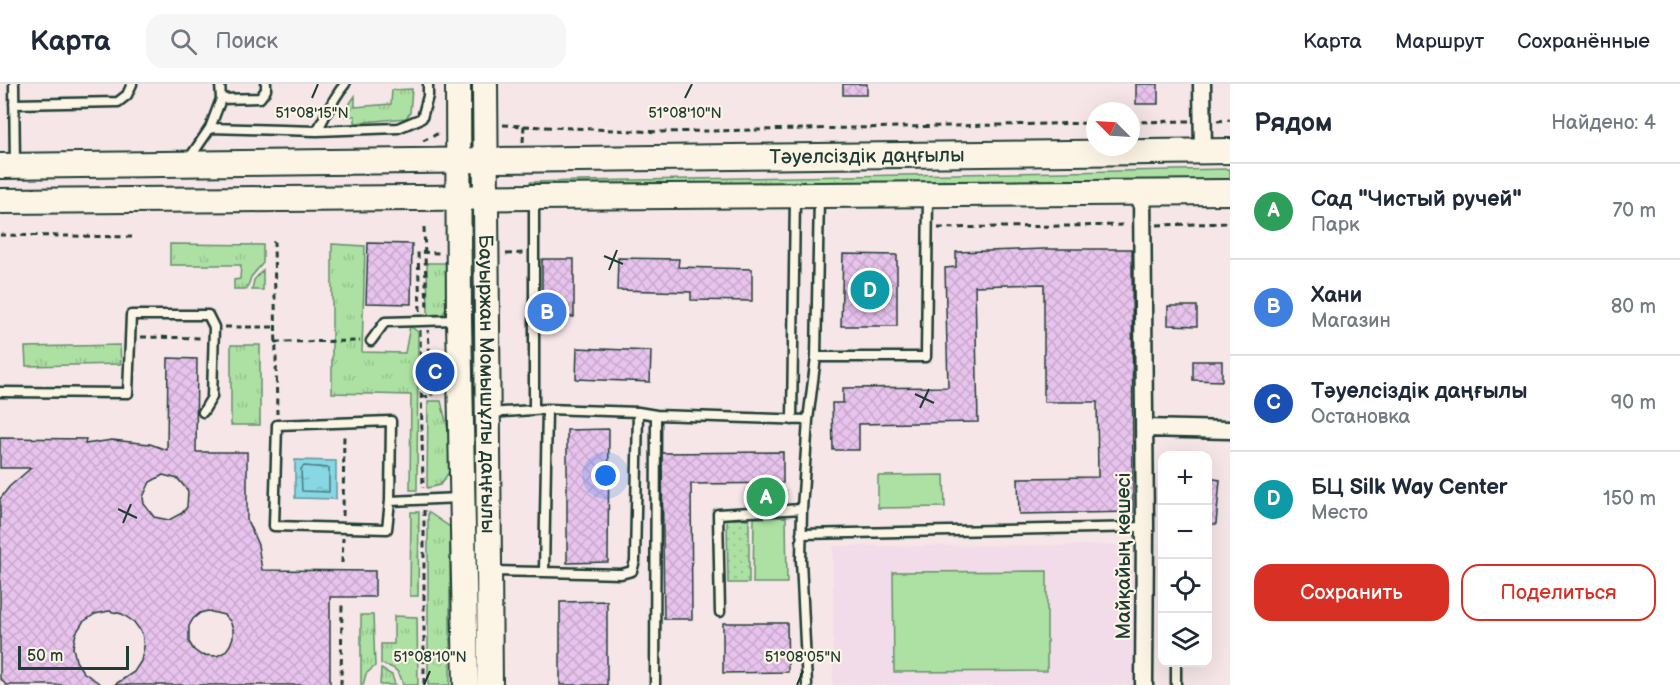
<!DOCTYPE html>
<html lang="ru">
<head>
<meta charset="utf-8">
<style>
	:root { --surface:#fff; --page:#f6f6f7; --text:#1f2937; --muted:#747a83; --line:#e0e1e3; --accent:#d93025 }
	body { margin:0; font-family:"Balsamiq Sans",sans-serif; background:var(--page); color:var(--text) }
	.controls { position:absolute; right:18px; bottom:18px; display:grid; overflow:hidden; border-radius:12px; box-shadow:0 6px 24px #0002 }
	.controls button { width:54px; height:54px; display:grid; place-items:center; padding:0; border:0; border-bottom:2px solid var(--line); background:var(--surface); color:var(--text); font:30px sans-serif }
	.compass { position:absolute; left:1086px; top:18px; width:54px; height:54px; border-radius:50%; background:var(--surface); box-shadow:0 6px 24px #0002; rotate:294deg }
	.scale { position:absolute; left:18px; bottom:15px; width:111px; box-sizing:border-box; padding-left:6px; border:3px solid #1f3d34; border-top:0; font-size:16px; line-height:21px; white-space:nowrap; color:#1f3d34; -webkit-text-stroke:4px #fcf5e5; paint-order:stroke }
	.you { position:absolute; left:606px; top:392px; width:21px; height:21px; margin:-15px; border:4px solid #fff; border-radius:50%; background:#1a73e8; box-shadow:0 0 0 9px #1a73e833 }
	.badge { display:grid; place-items:center; width:39px; height:39px; border-radius:50%; background:var(--accent); color:#fff; font-size:20px; font-weight:700 }
	.pin { position:absolute; translate:-50% -50%; border:3px solid #fff; box-shadow:0 2px 6px #0006 }
	.list { margin:0; padding:0; list-style:none }
	h2 { display:flex; justify-content:space-between; align-items:center; height:78px; margin:0; padding:0 24px; font-size:26px }
	h2 small { font-size:20px; font-weight:400; color:var(--muted) }
	.list li { display:grid; grid-template-columns:39px 1fr auto; gap:18px; align-items:center; box-sizing:border-box; height:96px; padding:0 24px; border-top:2px solid var(--line) }
	.list b { display:block; font-size:22px; white-space:nowrap }
	.list p { margin:0; font-size:20px; white-space:nowrap; color:var(--muted) }
	.list em { font-size:20px; font-style:normal; color:var(--muted) }
	.actions { display:flex; gap:12px; padding:18px 24px }
	.actions a { flex:1; padding:14px 0; border:2px solid var(--accent); border-radius:18px; text-align:center; font-size:21px; color:var(--accent) }
	.actions .main { background:var(--accent); color:#fff }
	.icon { flex:none; width:33px; height:33px; fill:none; stroke:currentColor; stroke-width:2; stroke-linecap:round; stroke-linejoin:round }
	.map { position:relative; flex:none; width:1230px; height:601px; overflow:hidden }
	header { display:flex; align-items:center; gap:36px; box-sizing:border-box; height:84px; padding:0 30px; background:var(--surface); border-bottom:2px solid var(--line) }
	header strong { font-size:28px }
	nav { display:flex; gap:33px; margin-inline-start:auto; font-size:21px }
	.search { width:420px; height:54px; background:var(--page); display:flex; align-items:center; gap:15px; box-sizing:border-box; padding:0 21px; border-radius:18px; color:var(--muted); font-size:22px }
	main { display:flex }
	aside { flex:1; background:var(--surface) }
	.map>svg:first-child { display:block }
	.built { fill:#f2dce9 }
	.grass { fill:url(#grass-tufts); stroke:#668f6c; stroke-width:1.5 }
	.park { fill:url(#park-dots); stroke:#668f6c; stroke-width:1.5 }
	.pitch { fill:#ade1a3; stroke:#668f6c; stroke-width:1.5 }
	.water { fill:url(#water-ripples); stroke:#5e999e; stroke-width:1.5 }
	.lines { fill:none; stroke-linecap:round; stroke-linejoin:round }
	.shore { stroke:#497b7a; stroke-width:1.5 }
	.building { fill:url(#building-cross-hatch); stroke:#1f3d34; stroke-width:1.5; fill-rule:evenodd }
	.lane-casing { stroke:#1f3d34; stroke-width:13 }
	.street-casing { stroke:#1f3d34; stroke-width:21 }
	.secondary-casing { stroke:#1f3d34; stroke-width:28 }
	.path { stroke:#1f3d34; stroke-width:3; stroke-dasharray:6 4.5; stroke-linecap:butt }
	.lane { stroke:#fcf5e5; stroke-width:8 }
	.street { stroke:#fcf5e5; stroke-width:16 }
	.secondary { stroke:#fcf5e5; stroke-width:24 }
	.ticks { fill:none; stroke:#1f3d34; stroke-width:2 }
	.labels { text-anchor:middle; stroke-width:4.5; stroke-linejoin:round; paint-order:stroke }
	.street-label { font-size:20px; fill:#1f3d34; stroke:#fcf5e5 }
	.ticks-label { font-size:15px; text-anchor:middle; fill:#1f3d34; stroke:#fcf5e5; stroke-width:4.5; stroke-linejoin:round; paint-order:stroke }
</style>
</head>
<body>
<header>
<strong>Карта</strong>
<div class="search"><svg class="icon" aria-label="search" viewBox="0 0 24 24"><circle cx="10" cy="10" r="6"/><path d="M15 15l6 6"/></svg>Поиск</div>
<nav><a>Карта</a><a>Маршрут</a><a>Сохранённые</a></nav>
</header>
<main>
<div class="map">
<svg width="1230" height="601" viewBox="0 0 1230 601">
	<defs>
		<pattern id="grass-tufts" width="24" height="20" patternUnits="userSpaceOnUse" patternTransform="scale(1.5)"><rect width="24" height="20" fill="#ade1a3"/><path d="M3 7l-1-3M5 7V3M7 7l1-3M15 17l-1-3M17 17v-4M19 17l1-3" fill="none" stroke="#94c28d"/></pattern>
		<pattern id="park-dots" width="8" height="8" patternUnits="userSpaceOnUse" patternTransform="scale(1.5)"><rect width="8" height="8" fill="#ade1a3"/><path d="M2 2h.1M6 6h.1" fill="none" stroke="#94c28d" stroke-width="1.8" stroke-linecap="round"/></pattern>
		<pattern id="water-ripples" width="26" height="14" patternUnits="userSpaceOnUse" patternTransform="scale(1.5)"><rect width="26" height="14" fill="#88d7e4"/><path d="M2 4q2-2 4 0t4 0M15 11q2-2 4 0t4 0" fill="none" stroke="#75b9c4"/></pattern>
		<pattern id="building-cross-hatch" width="8" height="8" patternUnits="userSpaceOnUse" patternTransform="scale(1.5)"><rect width="8" height="8" fill="#e8c3ed"/><path d="M0 0l8 8M0 8l8-8" fill="none" stroke="#c7a8cc"/></pattern>
	</defs>
	<rect width="100%" height="100%" fill="#f6e6e7"/>
	<filter id="ink" filterUnits="userSpaceOnUse"><feTurbulence type="fractalNoise" baseFrequency=".0167" numOctaves="2"/><feDisplacementMap in="SourceGraphic" scale="12" xChannelSelector="R" yChannelSelector="G"/><feConvolveMatrix kernelMatrix="1 2 1 2 8 2 1 2 1" color-interpolation-filters="sRGB"/></filter>
	<g filter="url(#ink)">
		<path class="built" d="M1136,461V601H833V462Z"/>
		<path class="grass" d="M412,5L410,29L406,34L355,39V32H345L348,22L355,12V23L391,20L392,6Z
			M1230,85V95L530,110V98Z
			M170,160L263,161V179L251,193L247,205H234V196L240,195L241,181H170Z
			M332,160L365,162L362,268L405,269L410,242L418,248L417,406H410L411,311L332,309Z
			M427,179H449V218L443,230L428,231Z
			M263,186V206H252L254,196Z
			M120,261L121,280L26,282L25,263Z
			M231,261H260V341H231Z
			M428,317H441L449,350V388L440,401L427,404Z
			M411,428H419L418,512H410Z
			M428,428L450,443V601H428Z
			M361,531H373L375,582L366,590L363,601H361Z
			M394,532L417,533L418,601H403C400,587 395,583 381,580V560H394Z
			M381,585L392,591L395,601H380Z"/>
		<path class="park" d="M746,406L786,407V420H746Z
			M727,435H749V499H728Z"/>
		<path class="pitch" d="M944,391L945,423L878,424V392Z
			M786,433L787,499H753L754,434Z
			M1047,487V587L894,588L893,488Z"/>
		<path class="water" d="M295,376L336,377V415L295,414Z"/>
		<g class="lines">
			<path class="shore" d="M304,382L329,384V408L302,407L301,385Z"/>
		</g>
		<path class="building" d="M843,0H867V11H843Z
			M1136,0H1158V20H1136Z
			M368,159L412,160L411,220L366,219Z
			M1044,165H1132L1133,428L1019,430L1018,394L1098,393L1097,318H1044V200L975,202L978,338L859,340V366H833L832,319H843V304L948,303L945,184L956,183V168Z
			M843,170L897,171V242H841Z
			M618,174L679,175L678,183L752,185V217L691,216V208L617,206Z
			M542,175H574V233L542,232Z
			M1168,222H1197V242L1168,241Z
			M577,264L651,267L650,298L576,295Z
			M168,274L197,275L196,368H247V436L258,461L262,486L375,487V513H330V601H114L134,588L141,577L144,563L142,549L134,538L122,530L109,527L95,530L83,538L76,549L73,563L76,577L83,588L102,601H6L0,594V415L9,403L31,384H0V354L86,355L85,360L112,356L150,360L167,366ZM163,391L178,395L188,407L187,423L182,429L169,436L154,433L144,420L143,413L150,398ZM208,527L224,531L230,537L233,545V553L230,561L225,568L217,572L201,571L194,566L189,558V542L193,535L200,529Z
			M1193,277H1222V297L1193,296Z
			M609,345L608,478L567,479V346Z
			M783,368V399L691,400L692,535H664L662,369Z
			M1208,394L1220,396L1216,440H1208Z
			M607,517V601H560V518Z
			M723,539H787L788,588L723,589Z"/>
		<g class="lines">
			<g class="lane-casing">
				<path id="lane" d="M14,0L15,81
					M221,15L260,14L266,6V0
					M14,20L118,18L127,11L132,0
					M210,44L221,15L220,0
					M317,47L398,44L422,34L428,12V0
					M189,75L210,44L317,47C326,31 333,14 345,0
					M371,257L385,238L456,236
					M816,273H926L928,113
					M0,308L128,309L131,231H208L214,243L212,313L203,328
					M534,326V116
					M638,328L656,331
					M490,329L547,325L544,488L492,487
					M792,336L795,114
					M390,417L387,445L274,442L277,341L391,337L390,417L460,414
					M801,450L1145,443
					M544,488L621,490L632,487L635,477L638,328L547,325
					M720,528L718,430L802,425
					M655,601L656,331L808,336
					M807,601L801,476L802,425L808,336L816,273L819,113
					M1176,601V578"/>
			</g>
			<g class="street-casing">
				<path id="street" d="M1202,0L1203,67
					M1142,109L1145,443L1144,601
					M1144,344L1230,346"/>
			</g>
			<g class="secondary-casing">
				<g id="secondary">
					<path d="M458,0L459,236L466,601"/>
					<path id="s1" d="M485,0L490,601"/>
					<path id="s2" d="M0,82L1230,67"/>
					<path d="M0,117L1230,108"/>
				</g>
			</g>
			<path class="path" d="M1217,37L1230,36
				M1131,38L1189,37
				M503,41L659,48L1095,39
				M423,57L441,48
				M523,58L524,41
				M1157,141L1230,139
				M424,143L427,227
				M938,144L1126,141
				M0,151L132,153
				M274,157L277,330
				M506,170L523,169
				M420,227L418,168L439,169
				M225,243H275
				M420,246L423,404
				M141,253L203,254
				M275,258L360,257
				M422,313L432,312L428,246
				M424,426V601
				M343,432L344,349
				M342,479L343,454
				M341,601L342,519"/>
			<use href="#lane" class="lane"/>
			<use href="#street" class="street"/>
			<use href="#secondary" class="secondary"/>
		</g>
	</g>
	<path class="ticks" d="M312,14L318,0M685,14L692,0M604,172L623,180M609,186L617,166M915,310L934,319M920,324L929,305M118,425L137,434M123,439L131,420M424,601L430,587M797,601L803,587"/>
	<g class="labels">
		<g class="street-label">
			<text dy="7" stroke="none"><textPath href="#s2" startOffset="867">Тәуелсіздік даңғылы</textPath></text>
			<text dy="7" stroke="none"><textPath href="#s1" startOffset="300">Бауыржан Момышұлы даңғылы</textPath></text>
			<text transform="translate(1123 472) rotate(-90)" y="7">Майқайың көшесі</text>
		</g>
	</g>
	<g class="ticks-label">
		<text x="312" y="34">51°08'15"N</text>
		<text x="685" y="34">51°08'10"N</text>
		<text x="430" y="578">51°08'10"N</text>
		<text x="803" y="578">51°08'05"N</text>
	</g>
</svg>
<div class="controls">
<button>+</button>
<button>−</button>
<button><svg class="icon" aria-label="locate" viewBox="0 0 24 24"><circle cx="12" cy="12" r="6"/><path d="M12 2v4M12 18v4M2 12h4M18 12h4"/></svg></button>
<button><svg class="icon" aria-label="layers" viewBox="0 0 24 24"><path d="M12 4l9 5-9 5-9-5zM3 14l9 5 9-5"/></svg></button>
</div>
<svg class="compass" viewBox="-18 -18 36 36"><path d="M0-13l5 13h-10z" fill="#e53935"/><path d="M0 13l5-13h-10z" fill="#747a83"/></svg>
<div class="scale">50 m</div>
<div class="you"></div>
<div class="pin badge" style="left:766px;top:413px;background:#2e9e5b">A</div>
<div class="pin badge" style="left:547px;top:228px;background:#3f7fe0">B</div>
<div class="pin badge" style="left:435px;top:288px;background:#1a4fb4">C</div>
<div class="pin badge" style="left:870px;top:206px;background:#0f9aa8">D</div>
</div>
<aside>
<h2>Рядом<small>Найдено: 4</small></h2>
<ul class="list">
<li><span class="badge" style="background:#2e9e5b">A</span><div><b>Сад &quot;Чистый ручей&quot;</b><p>Парк</p></div><em>70 m</em></li>
<li><span class="badge" style="background:#3f7fe0">B</span><div><b>Хани</b><p>Магазин</p></div><em>80 m</em></li>
<li><span class="badge" style="background:#1a4fb4">C</span><div><b>Тәуелсіздік даңғылы</b><p>Остановка</p></div><em>90 m</em></li>
<li><span class="badge" style="background:#0f9aa8">D</span><div><b>БЦ Silk Way Center</b><p>Место</p></div><em>150 m</em></li>
</ul>
<div class="actions"><a class="main">Сохранить</a><a>Поделиться</a></div>
</aside>
</main>
</body>
</html>
